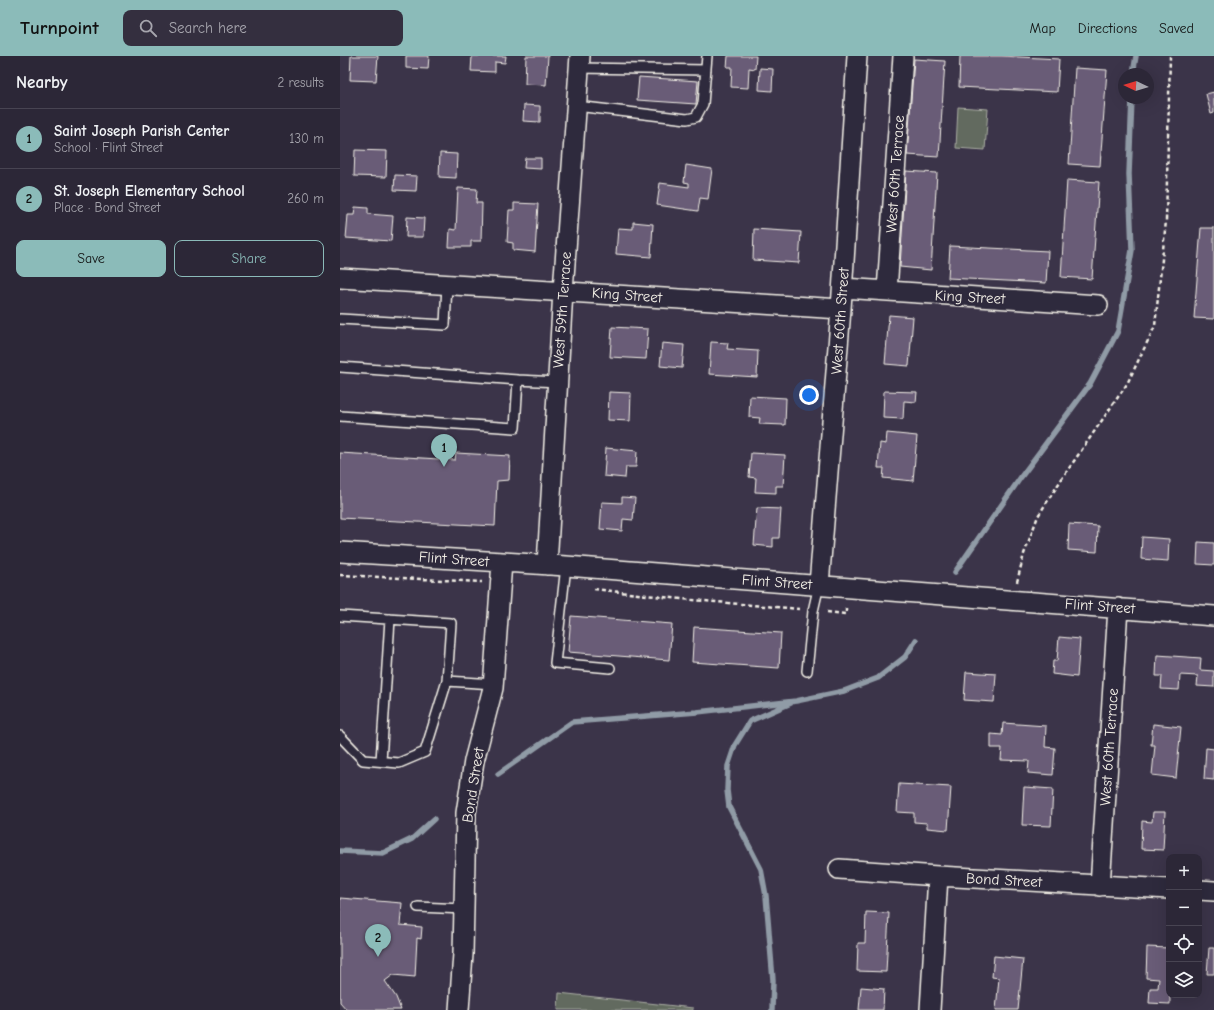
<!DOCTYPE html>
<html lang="en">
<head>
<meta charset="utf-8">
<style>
	:root { --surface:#2c2737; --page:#342f3f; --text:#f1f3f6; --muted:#a6a5ad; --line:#484452; --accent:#8bbbb9 }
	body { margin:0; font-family:"Comic Neue",sans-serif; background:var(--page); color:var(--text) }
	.controls { position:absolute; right:12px; bottom:12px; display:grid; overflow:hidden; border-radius:8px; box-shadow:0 4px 16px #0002 }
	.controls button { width:36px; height:36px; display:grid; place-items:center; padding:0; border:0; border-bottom:1px solid var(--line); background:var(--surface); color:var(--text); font:20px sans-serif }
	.compass { position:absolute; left:778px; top:12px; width:36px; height:36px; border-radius:50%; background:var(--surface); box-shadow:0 4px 16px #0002; rotate:274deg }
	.you { position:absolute; left:469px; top:339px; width:14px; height:14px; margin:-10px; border:3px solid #fff; border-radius:50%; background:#1a73e8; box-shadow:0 0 0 6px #1a73e833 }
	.badge { display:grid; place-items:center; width:26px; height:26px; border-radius:50%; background:var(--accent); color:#111; font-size:13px; font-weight:700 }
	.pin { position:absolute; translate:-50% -33px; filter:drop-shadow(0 1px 2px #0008) }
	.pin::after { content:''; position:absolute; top:21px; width:14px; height:12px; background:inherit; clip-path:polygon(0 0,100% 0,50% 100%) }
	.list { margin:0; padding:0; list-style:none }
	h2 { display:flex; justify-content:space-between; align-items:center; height:52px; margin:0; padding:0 16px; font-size:17px }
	h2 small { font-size:13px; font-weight:400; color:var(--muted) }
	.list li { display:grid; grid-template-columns:26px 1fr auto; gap:12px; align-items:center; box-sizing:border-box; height:60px; padding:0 16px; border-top:1px solid var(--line) }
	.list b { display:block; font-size:15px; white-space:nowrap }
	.list p { margin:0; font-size:13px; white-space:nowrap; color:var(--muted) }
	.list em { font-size:13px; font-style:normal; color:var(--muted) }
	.actions { display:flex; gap:8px; padding:12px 16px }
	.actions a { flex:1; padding:9px 0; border:1px solid var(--accent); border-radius:8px; text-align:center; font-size:14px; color:var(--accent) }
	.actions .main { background:var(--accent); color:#111 }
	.icon { flex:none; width:22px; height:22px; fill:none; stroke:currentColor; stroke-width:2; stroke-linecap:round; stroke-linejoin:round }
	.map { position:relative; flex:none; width:874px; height:954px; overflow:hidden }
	header { display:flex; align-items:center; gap:24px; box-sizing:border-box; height:56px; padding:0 20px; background:var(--accent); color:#111 }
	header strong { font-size:19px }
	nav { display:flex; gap:22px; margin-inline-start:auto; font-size:14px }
	.search { width:280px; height:36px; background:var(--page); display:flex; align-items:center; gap:10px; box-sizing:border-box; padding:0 14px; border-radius:8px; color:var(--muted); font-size:15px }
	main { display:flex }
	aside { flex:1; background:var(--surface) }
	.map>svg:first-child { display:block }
	.green { fill:#626b5f; stroke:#abaea4 }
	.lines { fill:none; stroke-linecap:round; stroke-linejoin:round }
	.stream { stroke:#909ba6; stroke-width:5.5 }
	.building { fill:#695b77; stroke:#f4f1e8 }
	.lane-casing { stroke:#f4f1e8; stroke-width:12 }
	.street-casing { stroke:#f4f1e8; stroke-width:22 }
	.path { stroke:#f4f1e8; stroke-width:2.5; stroke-dasharray:4 3; stroke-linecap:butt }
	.lane { stroke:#2f2a3d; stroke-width:9 }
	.street { stroke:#2f2a3d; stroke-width:19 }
	.labels { text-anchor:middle; stroke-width:4; stroke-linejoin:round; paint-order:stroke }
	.street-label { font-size:15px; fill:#f4f1e8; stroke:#2f2a3d }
</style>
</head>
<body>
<header>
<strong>Turnpoint</strong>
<div class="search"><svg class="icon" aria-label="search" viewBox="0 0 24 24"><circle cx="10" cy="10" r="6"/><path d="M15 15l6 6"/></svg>Search here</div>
<nav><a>Map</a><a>Directions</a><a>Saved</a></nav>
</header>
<main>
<aside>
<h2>Nearby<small>2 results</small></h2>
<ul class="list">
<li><span class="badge">1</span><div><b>Saint Joseph Parish Center</b><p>School · Flint Street</p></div><em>130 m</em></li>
<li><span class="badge">2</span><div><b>St. Joseph Elementary School</b><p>Place · Bond Street</p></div><em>260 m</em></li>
</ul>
<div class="actions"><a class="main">Save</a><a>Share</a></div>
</aside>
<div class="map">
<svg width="874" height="954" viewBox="0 0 874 954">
	<rect width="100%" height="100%" fill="#3b3449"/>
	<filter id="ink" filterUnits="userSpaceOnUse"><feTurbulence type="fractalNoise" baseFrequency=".025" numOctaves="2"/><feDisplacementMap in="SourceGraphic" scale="8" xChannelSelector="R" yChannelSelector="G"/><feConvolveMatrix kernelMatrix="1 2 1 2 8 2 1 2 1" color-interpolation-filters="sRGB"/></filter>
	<g filter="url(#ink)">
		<path class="green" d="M618,51L648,53L645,94L616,92Z
			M219,937L353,952V954H218Z"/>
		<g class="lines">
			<path class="stream" d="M793,18L796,0
				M615,516L681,421L750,328L778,275L792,194L789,118L792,42
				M158,718L232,666L357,656L456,645L504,635L538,622L565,601L576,584
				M0,795L43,797L72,783L94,763
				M432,954L433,924L426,840L421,813L389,751L387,734L388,710L395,689L410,665L451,647"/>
		</g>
		<path class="building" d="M11,0H38L36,25L10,24Z
			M66,0H89L88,13L66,12Z
			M132,0H166L165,7L155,6V16L131,15Z
			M186,0H208L206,29L185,28Z
			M388,0H416L415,13L409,12L408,32L391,31L392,11H387Z
			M620,0H661L719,3L717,36L619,31Z
			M574,3L605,5L599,101L567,99Z
			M420,12L433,13L432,35L419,34Z
			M735,12L767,14L760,110L729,108Z
			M299,21L358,25L356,48L297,44Z
			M874,36V57L871,58L866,38Z
			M184,49L200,50V66L183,65Z
			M15,94L47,95L46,121L14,120Z
			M100,97L117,98L116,122L99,121Z
			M185,102H201V113L184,112Z
			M346,109L372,113L368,143L360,142L358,155L317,149L320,127L349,131V127L344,126Z
			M566,115L597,117L591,214L560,211Z
			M55,119L77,120L76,135L54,134Z
			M727,124L759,126L752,223L721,221Z
			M118,132L137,133L136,147H142L141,185H131V191H109L110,173L116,174Z
			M174,147L198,148L195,196L173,194V187L167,186L169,154H174Z
			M15,151L28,152V158L53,160L51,185L6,182L8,159H14Z
			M67,161L84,162L83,181H66Z
			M293,166L313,168L311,201L276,198L278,172L293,173Z
			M861,172H874V263L854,262Z
			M414,173L461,176L459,207L413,204Z
			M610,190L708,195L706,227L608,222Z
			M549,259L573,261L569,310L545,308Z
			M272,271L308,273L306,303L270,301Z
			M371,286L388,287L387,293L418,295L417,321L369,318Z
			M322,287L344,289L342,312L320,310Z
			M544,335L577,336L576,346L564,345L563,363L543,362Z
			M269,336L291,337L290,365L268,364Z
			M410,340L446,342L445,369L419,368L420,362L409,361Z
			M547,377L577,380L573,425L543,422L544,412H538L540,387L546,388Z
			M266,392L297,395L296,411H286L285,422L264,420Z
			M0,397L115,404L116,397L170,400L169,424L157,425L155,470L0,462Z
			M411,397L445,399L443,430H436V437L415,436L416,422L409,421Z
			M282,441L295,442L293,464L283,463L282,475L260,473L262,446L282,447Z
			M417,452L441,453L439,482H433V491L414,489Z
			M729,468L758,470L757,496L728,494Z
			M802,481L829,483L828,505L801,503Z
			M858,486L874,487V509L857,508Z
			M231,560L332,568L329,604L228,596Z
			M354,571L441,577L439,612L352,606Z
			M719,581L740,583L737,621L712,618L713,605H717Z
			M817,599L861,602L860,614L874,615V631L857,630L858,620L840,619L839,634L821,633L822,620H816Z
			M626,616L656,618L654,646L624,644Z
			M663,667L706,670L705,691L715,692L713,719L688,717L689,705L661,704L662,692H651V678L662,679Z
			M813,668L841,671L836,722L812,719L815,689H811Z
			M866,692L874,693V724L864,723Z
			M559,728L611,731L608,774L587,772V767L574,766V757L557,756Z
			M684,731L713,733L711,770L682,769Z
			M813,756H825L823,794L801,793L802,765L812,766Z
			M0,842L62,847L60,869L82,871L81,883L77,882L75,921L53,919L45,925L56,941L61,954H7L0,946Z
			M526,856L549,857L546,916L517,915L518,887H525Z
			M807,891L829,892L830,948L809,947L810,932H818L819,923L806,922Z
			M869,892H874V918H867Z
			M654,900L683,903L678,954H656L659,922L652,921Z
			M521,931L544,933L543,954H519Z"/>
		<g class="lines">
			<g class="lane-casing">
				<path id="lane" d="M239,12L366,14
					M236,50L347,63L356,61L363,48L367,0
					M0,263L105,269L107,228
					M0,311L178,324L175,372L0,360
					M178,324L218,326
					M226,510L215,607L270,612
					M0,560L111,567L107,625
					M467,615L473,555L479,529
					M0,680L23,704L59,707L85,696L107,625L154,628
					M41,705L50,563
					M78,851L124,853"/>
			</g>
			<g class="street-casing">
				<path id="street" d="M0,222L501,253
					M503,232L758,249
					M547,235L563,0
					M0,496L226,510L874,560
					M207,509L223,235L240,0
					M479,529L501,253L517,0
					M499,813L598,820L829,833
					M760,830L778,552
					M859,834L874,835
					M119,954L123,898L126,757L134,705L153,632L162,506
					M590,954L598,820"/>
			</g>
			<path class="path" d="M0,519L142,526
				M677,526L684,498L698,460L723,421L787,328L815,270L826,165L830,0
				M254,533L341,543L460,553
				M487,556L506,558V550"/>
			<use href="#lane" class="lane"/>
			<use href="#street" class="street"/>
		</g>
	</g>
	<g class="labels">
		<g class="street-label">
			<text transform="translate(555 118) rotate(-86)" y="5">West 60th Terrace</text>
			<text transform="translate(287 239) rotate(4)" y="5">King Street</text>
			<text transform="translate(630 241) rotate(3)" y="5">King Street</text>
			<text transform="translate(222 254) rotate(-86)" y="5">West 59th Terrace</text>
			<text transform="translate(500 265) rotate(-86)" y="5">West 60th Street</text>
			<text transform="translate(114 503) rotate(4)" y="5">Flint Street</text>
			<text transform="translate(437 526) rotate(4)" y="5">Flint Street</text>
			<text transform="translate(760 550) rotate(4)" y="5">Flint Street</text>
			<text transform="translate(769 691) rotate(-86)" y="5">West 60th Terrace</text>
			<text transform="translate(133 729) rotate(-81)" y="5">Bond Street</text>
			<text transform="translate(664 824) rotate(3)" y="5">Bond Street</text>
		</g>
	</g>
</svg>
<div class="controls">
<button>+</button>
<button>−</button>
<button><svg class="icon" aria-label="locate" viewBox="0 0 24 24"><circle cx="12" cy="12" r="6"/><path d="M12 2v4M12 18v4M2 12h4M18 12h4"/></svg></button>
<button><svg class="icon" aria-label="layers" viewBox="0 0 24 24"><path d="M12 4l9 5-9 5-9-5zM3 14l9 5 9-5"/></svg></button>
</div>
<svg class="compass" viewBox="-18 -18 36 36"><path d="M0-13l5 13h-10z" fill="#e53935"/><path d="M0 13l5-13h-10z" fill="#a6a5ad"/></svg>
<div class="you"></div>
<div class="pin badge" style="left:104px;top:411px">1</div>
<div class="pin badge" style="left:38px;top:901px">2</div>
</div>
</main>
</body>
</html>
